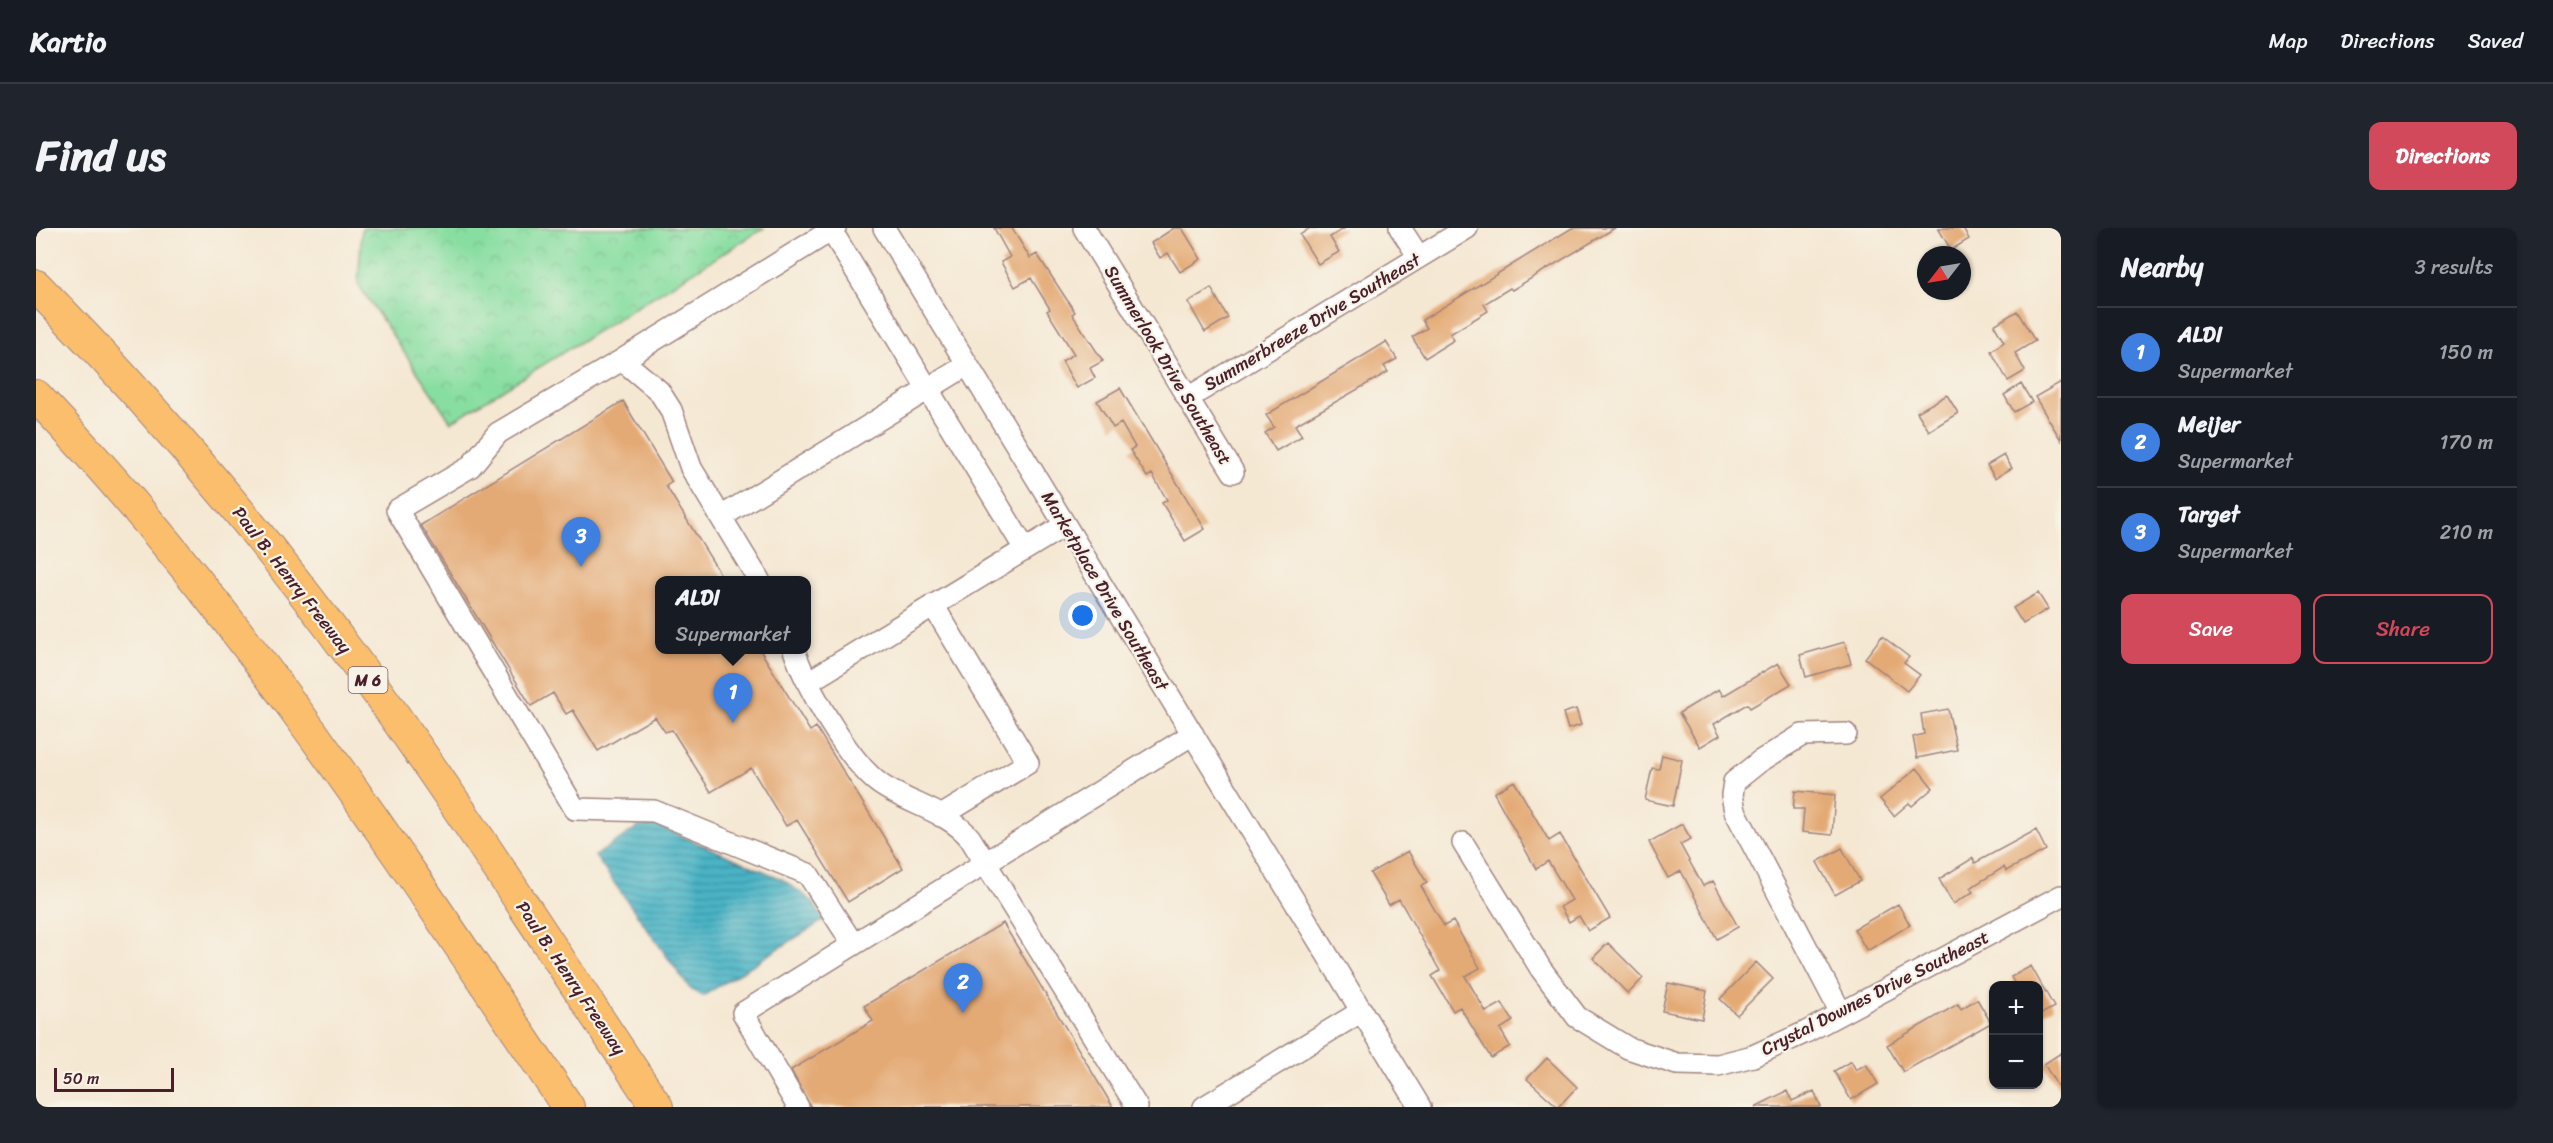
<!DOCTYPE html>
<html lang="en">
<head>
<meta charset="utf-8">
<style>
	:root { --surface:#171b24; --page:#20242c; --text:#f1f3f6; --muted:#9ea1a6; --line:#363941; --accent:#d1495b }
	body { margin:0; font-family:Sriracha,sans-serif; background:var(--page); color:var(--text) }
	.controls { position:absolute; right:18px; bottom:18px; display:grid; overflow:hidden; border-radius:12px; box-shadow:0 2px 4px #0004 }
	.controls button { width:54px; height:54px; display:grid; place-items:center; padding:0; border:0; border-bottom:2px solid var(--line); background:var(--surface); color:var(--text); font:30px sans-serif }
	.compass { position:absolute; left:1881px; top:18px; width:54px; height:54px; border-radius:50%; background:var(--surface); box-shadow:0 2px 4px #0004; rotate:239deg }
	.scale { position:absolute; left:18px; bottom:15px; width:120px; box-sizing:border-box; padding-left:6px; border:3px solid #4a1f2b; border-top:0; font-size:16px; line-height:21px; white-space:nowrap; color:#4a1f2b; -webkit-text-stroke:4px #f7f3e8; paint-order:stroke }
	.you { position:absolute; left:1047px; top:388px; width:21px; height:21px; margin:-15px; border:4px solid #fff; border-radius:50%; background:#1a73e8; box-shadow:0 0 0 9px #1a73e833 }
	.badge { display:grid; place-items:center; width:39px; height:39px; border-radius:50%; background:var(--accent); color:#fff; font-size:20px; font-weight:700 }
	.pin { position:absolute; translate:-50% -50px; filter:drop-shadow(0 2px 3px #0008) }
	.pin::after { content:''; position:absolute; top:32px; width:21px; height:18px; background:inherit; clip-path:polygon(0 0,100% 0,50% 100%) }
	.popup { position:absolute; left:619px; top:348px; width:156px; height:78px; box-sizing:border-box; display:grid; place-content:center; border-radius:12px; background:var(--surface); filter:drop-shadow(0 2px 4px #0005); font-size:20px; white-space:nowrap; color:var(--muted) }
	.popup b { font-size:22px; color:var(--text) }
	.popup::after { content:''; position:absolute; left:50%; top:100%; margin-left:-12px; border:12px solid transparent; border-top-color:var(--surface) }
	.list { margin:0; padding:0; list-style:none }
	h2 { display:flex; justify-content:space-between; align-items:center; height:78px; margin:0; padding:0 24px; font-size:26px }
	h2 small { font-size:20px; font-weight:400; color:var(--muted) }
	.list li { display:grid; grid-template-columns:39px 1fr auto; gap:18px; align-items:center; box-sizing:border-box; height:90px; padding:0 24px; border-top:2px solid var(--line) }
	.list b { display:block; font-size:22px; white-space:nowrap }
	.list p { margin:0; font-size:20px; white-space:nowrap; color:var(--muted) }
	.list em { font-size:20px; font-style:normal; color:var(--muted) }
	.actions { display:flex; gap:12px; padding:18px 24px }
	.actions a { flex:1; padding:14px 0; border:2px solid var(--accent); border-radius:12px; text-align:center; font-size:21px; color:var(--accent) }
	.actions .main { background:var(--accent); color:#fff }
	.map { position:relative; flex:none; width:2025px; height:879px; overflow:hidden; border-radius:12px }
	header { display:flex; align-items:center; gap:36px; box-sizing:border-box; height:84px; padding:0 30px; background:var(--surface); border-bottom:2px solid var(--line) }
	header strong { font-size:28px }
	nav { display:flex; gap:33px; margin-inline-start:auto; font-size:21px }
	.intro { display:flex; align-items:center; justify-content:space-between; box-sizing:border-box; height:144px; padding:0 36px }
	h1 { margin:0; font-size:42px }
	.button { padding:15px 27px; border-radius:12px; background:var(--accent); color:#fff; font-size:21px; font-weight:700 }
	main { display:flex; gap:36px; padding:0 36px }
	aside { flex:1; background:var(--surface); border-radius:12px; box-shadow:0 2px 4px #0004 }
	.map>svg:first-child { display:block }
	.park { fill:url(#park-crowns); stroke:#697e66; stroke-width:1.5 }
	.water { fill:url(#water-rules); stroke:#496a78; stroke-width:1.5 }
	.building { fill:#e4aa76 }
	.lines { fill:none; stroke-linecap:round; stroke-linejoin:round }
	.minor-casing { stroke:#a0847f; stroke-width:24 }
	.highway-casing { stroke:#a0847f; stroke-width:34 }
	.minor { stroke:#fff; stroke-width:21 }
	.highway { stroke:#fabe6d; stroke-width:32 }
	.labels { text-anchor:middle; stroke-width:4.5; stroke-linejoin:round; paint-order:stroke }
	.shield { fill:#f7f3e8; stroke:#7e5f64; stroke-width:1.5 }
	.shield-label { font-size:16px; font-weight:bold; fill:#4a1f2b }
	.street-label { font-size:18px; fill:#4a1f2b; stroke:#f7f3e8 }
</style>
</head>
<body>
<header>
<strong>Kartio</strong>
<nav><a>Map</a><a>Directions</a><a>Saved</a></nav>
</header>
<div class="intro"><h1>Find us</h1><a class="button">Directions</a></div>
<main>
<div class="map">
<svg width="2025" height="879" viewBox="0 0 2025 879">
	<defs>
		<pattern id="park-crowns" width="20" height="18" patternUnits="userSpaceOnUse" patternTransform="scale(1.5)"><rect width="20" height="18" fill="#88dea1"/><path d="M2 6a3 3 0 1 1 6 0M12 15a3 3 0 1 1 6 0" fill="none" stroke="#77be8b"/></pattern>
		<pattern id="water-rules" width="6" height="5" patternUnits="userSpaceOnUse" patternTransform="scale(1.5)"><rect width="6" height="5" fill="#48b4c6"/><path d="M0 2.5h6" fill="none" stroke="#3e92a1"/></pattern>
	</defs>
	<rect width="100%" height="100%" fill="#f7f3e8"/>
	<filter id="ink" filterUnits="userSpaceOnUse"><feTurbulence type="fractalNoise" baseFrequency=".0167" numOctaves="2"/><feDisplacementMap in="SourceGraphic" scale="12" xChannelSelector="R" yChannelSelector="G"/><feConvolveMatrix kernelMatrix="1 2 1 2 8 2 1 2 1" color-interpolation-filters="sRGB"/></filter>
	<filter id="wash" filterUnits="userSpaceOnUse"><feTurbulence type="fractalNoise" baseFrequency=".008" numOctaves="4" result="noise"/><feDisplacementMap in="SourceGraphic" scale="24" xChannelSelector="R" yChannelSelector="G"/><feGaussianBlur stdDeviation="1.35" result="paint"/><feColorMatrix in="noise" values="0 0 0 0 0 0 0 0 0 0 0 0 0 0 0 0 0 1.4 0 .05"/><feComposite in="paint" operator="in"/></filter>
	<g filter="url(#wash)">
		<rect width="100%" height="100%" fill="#f5e8d3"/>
		<path class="park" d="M326,0H728L415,194L322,56Z"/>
		<path class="water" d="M620,597L746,651L776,673L788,692L667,768L655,762L559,628L602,599Z"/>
		<g id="blocks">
			<path class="building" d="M958,0H976L994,30L1001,26L1039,84L1036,86L1067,133L1054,140L1059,150L1041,160L1026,133L1038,126L1011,83L1014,81L995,50L979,59L965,34L974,29Z
				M1138,0H1146L1165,31L1144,44L1132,25L1124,30L1115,15Z
				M1274,0H1309L1294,9L1303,24L1282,36L1264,7Z
				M1536,0H1579L1476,62L1474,60L1448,76L1452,83L1414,106L1418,112L1389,130L1376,109L1391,100L1386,92Z
				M1902,0H1927L1933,11L1915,22Z
				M1175,60L1192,90L1169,104L1152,74Z
				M1981,83L1999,113L1979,125L1989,143L1972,153L1955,123L1968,114L1958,97Z
				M1350,114L1361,131L1348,138L1352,144L1259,197L1266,208L1240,223L1229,205L1238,199L1230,187Z
				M2025,154V212L1999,169Z
				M1985,156L1996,174L1978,184L1968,167Z
				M1084,160L1169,301L1149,313L1126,275L1131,272L1116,246L1111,249L1094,222L1099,219L1085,195L1077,200L1061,173Z
				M1911,167L1922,185L1893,203L1881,184Z
				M587,173L636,254L630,258L688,352H624V422H724L774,503L780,499L867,640L812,674L761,592L750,598L715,540L675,564L636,502L629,504L619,489L562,523L537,482L530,486L517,465L495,478L385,297Z
				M1968,227L1976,240L1959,250L1951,237Z
				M2002,365L2012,381L1987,396L1977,380Z
				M1846,408L1873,429L1868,435L1884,447L1871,463L1829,430Z
				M1809,414L1815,436L1770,449L1764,427Z
				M1742,435L1755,456L1714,480L1711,476L1678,496L1684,507L1664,519L1643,485L1683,461L1687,468Z
				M1540,481L1545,497L1532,501L1527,485Z
				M1912,481L1921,522L1881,530L1877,509L1888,506L1885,486Z
				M1626,527L1646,532L1637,578L1609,572L1616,540L1623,541Z
				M1881,540L1897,560L1876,578L1873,575L1858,588L1844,571Z
				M1478,553L1513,613L1524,606L1574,690L1552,703L1543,688L1533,694L1524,679L1536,672L1512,633L1500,641L1458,565Z
				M1759,563L1799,567L1796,607L1766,604L1768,581H1757Z
				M1646,596L1655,611L1644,616L1667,658L1677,653L1702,699L1681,711L1645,643L1632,650L1613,614Z
				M2000,602L2010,622L1970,643L1968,639L1934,660L1937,664L1917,676L1903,651L1937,630L1939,635Z
				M1806,620L1824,653L1799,667L1781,634Z
				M1372,623L1391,655L1385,658L1408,698L1417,693L1444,740L1429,748L1450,784L1466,775L1477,793L1464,801L1474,818L1455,830L1424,779L1417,783L1396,748L1404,743L1363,671L1353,677L1334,645Z
				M1862,676L1874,697L1831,723L1818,701Z
				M967,695L1077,879H775L755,842L837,793L828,778Z
				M1572,715L1607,750L1592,766L1557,730Z
				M1720,734L1737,751L1701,787L1684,771Z
				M1995,738L2018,779L2002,788V758H1980L1975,749Z
				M1632,755L1671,763L1666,791L1626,783Z
				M1941,771L1955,795L1867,844L1851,817L1922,776L1925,781Z
				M2025,825V864L2008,836Z
				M1511,830L1541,859L1522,879L1491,851Z
				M1815,833L1820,842L1830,836L1842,856L1815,872L1798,843Z
				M1751,863L1756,873L1778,863L1785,879H1719Z"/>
		</g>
	</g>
	<g filter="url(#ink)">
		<use href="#blocks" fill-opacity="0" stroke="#a0847f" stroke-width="1.5"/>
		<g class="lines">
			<g class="minor-casing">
				<path id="minor" d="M848,0L1384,879
					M1048,0L1197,244
					M1364,0L1383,29
					M795,2L989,321
					M586,132L462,205L434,239L361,282L539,581L618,583L772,646L817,716
					M1152,170L1431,0
					M685,289L931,137
					M723,352L655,240L635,182L623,163L586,132L799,0
					M897,377L992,535L905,588
					M758,422C770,458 813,534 844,556C872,576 912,583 934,610L1101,879
					M772,454L1029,297
					M1427,615L1505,741L1541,789L1592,820L1641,836L1682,837L1717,828L1770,804L2025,668
					M1804,783L1699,583L1696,567L1698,554L1723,534L1766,507L1810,506
					M762,879L707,785L1157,506
					M1168,879L1326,783"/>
			</g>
			<g class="highway-casing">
				<path id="highway" d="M0,58C114,174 220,298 316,429C423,575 520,729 621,879
					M0,168C206,384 367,633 532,879"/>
			</g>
			<use href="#minor" class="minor"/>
			<use href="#highway" class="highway"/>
		</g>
	</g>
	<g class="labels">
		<rect class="shield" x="312.5" y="439" width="39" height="26" rx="4.5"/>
		<g class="shield-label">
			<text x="332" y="458">M 6</text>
		</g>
		<g class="street-label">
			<text transform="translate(1276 94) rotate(-31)" y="6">Summerbreeze Drive Southeast</text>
			<text transform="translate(1132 137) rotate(59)" y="6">Summerlook Drive Southeast</text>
			<text transform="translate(256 352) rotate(52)" y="6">Paul B. Henry Freeway</text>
			<text transform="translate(1069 363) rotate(59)" y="6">Marketplace Drive Southeast</text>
			<text transform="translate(535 750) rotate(56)" y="6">Paul B. Henry Freeway</text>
			<text transform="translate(1839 765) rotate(-27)" y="6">Crystal Downes Drive Southeast</text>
		</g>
	</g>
</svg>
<div class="controls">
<button>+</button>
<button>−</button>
</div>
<svg class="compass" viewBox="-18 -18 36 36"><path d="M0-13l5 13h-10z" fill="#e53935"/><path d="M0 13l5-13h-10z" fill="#9ea1a6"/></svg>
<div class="scale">50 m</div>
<div class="you"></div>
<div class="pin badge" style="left:697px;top:495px;background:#3f7fe0">1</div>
<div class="popup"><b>ALDI</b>Supermarket</div>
<div class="pin badge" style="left:927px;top:785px;background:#3f7fe0">2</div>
<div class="pin badge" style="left:545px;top:339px;background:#3f7fe0">3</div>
</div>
<aside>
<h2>Nearby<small>3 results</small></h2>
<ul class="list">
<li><span class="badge" style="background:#3f7fe0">1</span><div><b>ALDI</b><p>Supermarket</p></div><em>150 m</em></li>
<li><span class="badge" style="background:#3f7fe0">2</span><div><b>Meijer</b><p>Supermarket</p></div><em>170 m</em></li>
<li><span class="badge" style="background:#3f7fe0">3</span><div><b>Target</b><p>Supermarket</p></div><em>210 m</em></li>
</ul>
<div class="actions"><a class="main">Save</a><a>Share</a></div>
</aside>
</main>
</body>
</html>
